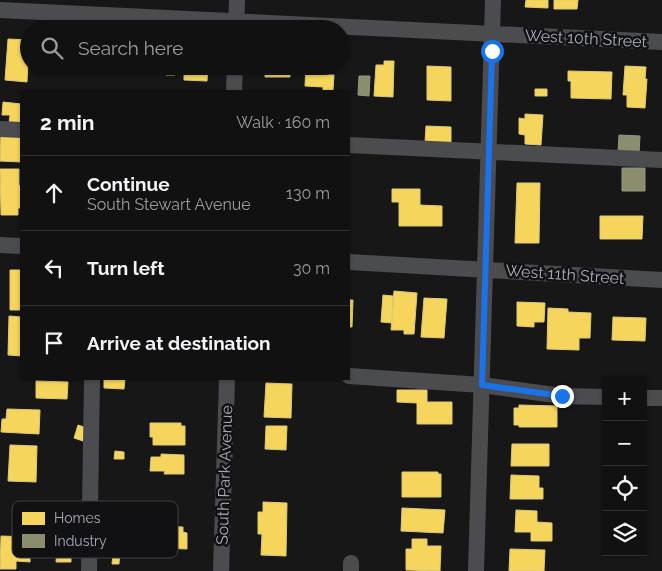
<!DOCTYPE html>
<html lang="en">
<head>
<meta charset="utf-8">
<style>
	:root { --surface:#111; --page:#1a1a1a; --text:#f1f3f6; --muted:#9c9d9f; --line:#303131 }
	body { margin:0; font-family:Raleway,sans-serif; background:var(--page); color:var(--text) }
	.controls { position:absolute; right:15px; bottom:15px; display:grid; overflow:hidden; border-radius:0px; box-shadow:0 1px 4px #0004 }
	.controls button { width:45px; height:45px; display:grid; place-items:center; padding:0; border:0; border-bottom:1px solid var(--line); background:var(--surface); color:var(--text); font:25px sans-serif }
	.stop { position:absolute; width:15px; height:15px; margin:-11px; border:4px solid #1a73e8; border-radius:50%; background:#fff }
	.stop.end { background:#1a73e8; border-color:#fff; box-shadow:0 1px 5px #0008 }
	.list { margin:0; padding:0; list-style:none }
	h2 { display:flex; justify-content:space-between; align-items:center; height:65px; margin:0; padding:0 20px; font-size:21px }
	h2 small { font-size:16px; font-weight:400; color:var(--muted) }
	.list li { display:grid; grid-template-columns:32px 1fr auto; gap:15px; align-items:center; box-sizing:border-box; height:75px; padding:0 20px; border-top:1px solid var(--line) }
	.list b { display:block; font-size:19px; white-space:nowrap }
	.list p { margin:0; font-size:16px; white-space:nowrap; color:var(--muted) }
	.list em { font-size:16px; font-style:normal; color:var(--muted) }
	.icon { flex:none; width:28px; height:28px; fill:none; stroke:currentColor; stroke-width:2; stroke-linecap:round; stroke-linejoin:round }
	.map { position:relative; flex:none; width:662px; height:571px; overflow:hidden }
	.search { position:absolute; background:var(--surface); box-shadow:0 1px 4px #0004; left:20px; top:20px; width:330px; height:55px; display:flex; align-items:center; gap:12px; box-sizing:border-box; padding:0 18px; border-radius:28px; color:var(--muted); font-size:19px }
	.panel { position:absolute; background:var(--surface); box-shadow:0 1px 4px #0004; left:20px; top:90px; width:330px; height:290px; border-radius:0px }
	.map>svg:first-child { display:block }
	.homes { fill:#f6d55c; stroke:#dec978 }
	.industry { fill:#8c8c6e; stroke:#949684 }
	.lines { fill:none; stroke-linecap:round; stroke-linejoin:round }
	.minor { stroke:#4b4c50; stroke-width:16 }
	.route { stroke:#1a73e8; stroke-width:6 }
	.labels { text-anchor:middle; stroke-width:5; stroke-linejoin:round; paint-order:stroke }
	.street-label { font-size:16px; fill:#a7adb8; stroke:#111113 }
	.key { fill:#111113; stroke:#3e4045; stroke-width:1 }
	.key-label { font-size:14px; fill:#a7adb8 }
</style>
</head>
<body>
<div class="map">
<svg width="662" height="571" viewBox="0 0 662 571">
	<rect width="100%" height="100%" fill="#171717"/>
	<path class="homes" d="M526,0H548V8L525,7Z
		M554,0H578L577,9H554Z
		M8,39L29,40L27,82L5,80Z
		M384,61H394L393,97L374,96L376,65H384Z
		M41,66H64V73L41,72Z
		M166,66H176L175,75H166Z
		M184,66H208L207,81L184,80Z
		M265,66H290V77H265Z
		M306,66H323V75H334L333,90H323V87L305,86Z
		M427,66L451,67V101L427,100Z
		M625,66L646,67L645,79H647L645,108L627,107V95H623Z
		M568,71L612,72L611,99L571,98V81H568Z
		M535,89H547V96H535Z
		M3,102L21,104V124L9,123L10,115H2Z
		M525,114L543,115L541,145L525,144V135L519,134V118L525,119Z
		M426,126L451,127V143L425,142Z
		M1,132L21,134V162L0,161Z
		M0,169H19V185L21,187V208H18V215H1Z
		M517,183H540L539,243H515Z
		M392,189H420V205L442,206V226H399V202H392Z
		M600,216H643L642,239H600Z
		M10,270H21V310H10Z
		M394,291L417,293L414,334H404V330H391Z
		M383,295L393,296L392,323L381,322Z
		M424,298L447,299L444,338L421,337Z
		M349,300H353L352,327H349Z
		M517,302L545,303L544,322H534V327L517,326Z
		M548,308L568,309V312L591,313L590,338H579V350L547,349Z
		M9,316L21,317V356L8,355Z
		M613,317L646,318L645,341L612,340Z
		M104,379H125L124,389L104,388Z
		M36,381L68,382L67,399L36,398Z
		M266,383L292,384L291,418L264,417Z
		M397,390H427V402H452V424H417V403L397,402Z
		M519,405L557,406V427H519V425H514V408H519Z
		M7,409L40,410L39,434L1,432L2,419H6Z
		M150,423H181V426H185V445H153V437H150Z
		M78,425L87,428L83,441L74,438Z
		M266,426H287L286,450L265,449Z
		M512,444H549V466H511Z
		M10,445L37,446L36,482L8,481Z
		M115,451L124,452V459H114Z
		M161,454L184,455V474H164L165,471H150L151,457H161Z
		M402,472H438V474H441V497H402Z
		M511,475L539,476V488H543V499H510Z
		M263,502L287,503L286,556L261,555L262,534H258V512H263Z
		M402,508L445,510L443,533L401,531Z
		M516,510L537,511V522L552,523V541H531V532H515Z
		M154,526L183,527V532L187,533V549L164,548V556H148V536H154Z
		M1,536L30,537V562L16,561V569H0Z
		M412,539H427V546H441L440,571L406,570V549H412Z
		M104,547L120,548L119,564H112L113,555L104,554Z
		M510,549L545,550L544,571H509Z
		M57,550H71V562H56Z"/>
	<path class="industry" d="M359,76H370L369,96L358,95Z
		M619,135L640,136L639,153L618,152Z
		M622,168H645V191H622Z"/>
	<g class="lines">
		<path class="minor" d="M0,10L662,42
			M236,29L237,0
			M234,91L235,66
			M0,129L21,130
			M349,145L662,160
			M0,245L21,246
			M349,262L662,280
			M349,376L482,385L562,396L606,397
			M643,398H662
			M89,571L92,379
			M221,571L227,379
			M351,571V563
			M476,571L493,0"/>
	</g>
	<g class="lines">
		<path class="route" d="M492,51L482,385L562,396"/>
	</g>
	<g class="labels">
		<g class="street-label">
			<text transform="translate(586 38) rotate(3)" y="6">West 10th Street</text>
			<text transform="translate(565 274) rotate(4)" y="6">West 11th Street</text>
			<text transform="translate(224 475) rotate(-88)" y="6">South Park Avenue</text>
		</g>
	</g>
	<rect x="12" y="501" width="166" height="57" rx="8" class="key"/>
	<rect x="22" y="512" width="23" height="13" fill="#f6d55c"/>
	<rect x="22" y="534" width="23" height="14" fill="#8c8c6e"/>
	<g class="key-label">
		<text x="54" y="523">Homes</text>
		<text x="54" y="546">Industry</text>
	</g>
</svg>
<div class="controls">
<button>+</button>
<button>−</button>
<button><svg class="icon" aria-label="locate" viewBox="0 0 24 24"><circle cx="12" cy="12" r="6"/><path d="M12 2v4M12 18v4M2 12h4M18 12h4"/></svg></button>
<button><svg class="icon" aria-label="layers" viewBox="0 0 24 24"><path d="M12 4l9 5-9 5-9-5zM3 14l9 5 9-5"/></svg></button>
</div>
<div class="stop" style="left:492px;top:51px"></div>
<div class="stop end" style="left:562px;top:396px"></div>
<div class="search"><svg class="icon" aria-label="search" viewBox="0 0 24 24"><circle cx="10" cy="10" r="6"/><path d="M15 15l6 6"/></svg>Search here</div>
<section class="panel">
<h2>2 min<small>Walk · 160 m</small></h2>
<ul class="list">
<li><svg class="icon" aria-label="ahead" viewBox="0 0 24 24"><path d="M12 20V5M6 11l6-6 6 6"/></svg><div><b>Continue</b><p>South Stewart Avenue</p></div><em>130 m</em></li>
<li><svg class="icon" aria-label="left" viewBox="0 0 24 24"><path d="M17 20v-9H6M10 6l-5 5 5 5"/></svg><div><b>Turn left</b></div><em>30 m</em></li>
<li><svg class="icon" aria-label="arrive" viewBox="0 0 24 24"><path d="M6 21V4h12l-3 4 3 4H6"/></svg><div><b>Arrive at destination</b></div></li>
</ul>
</section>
</div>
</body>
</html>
